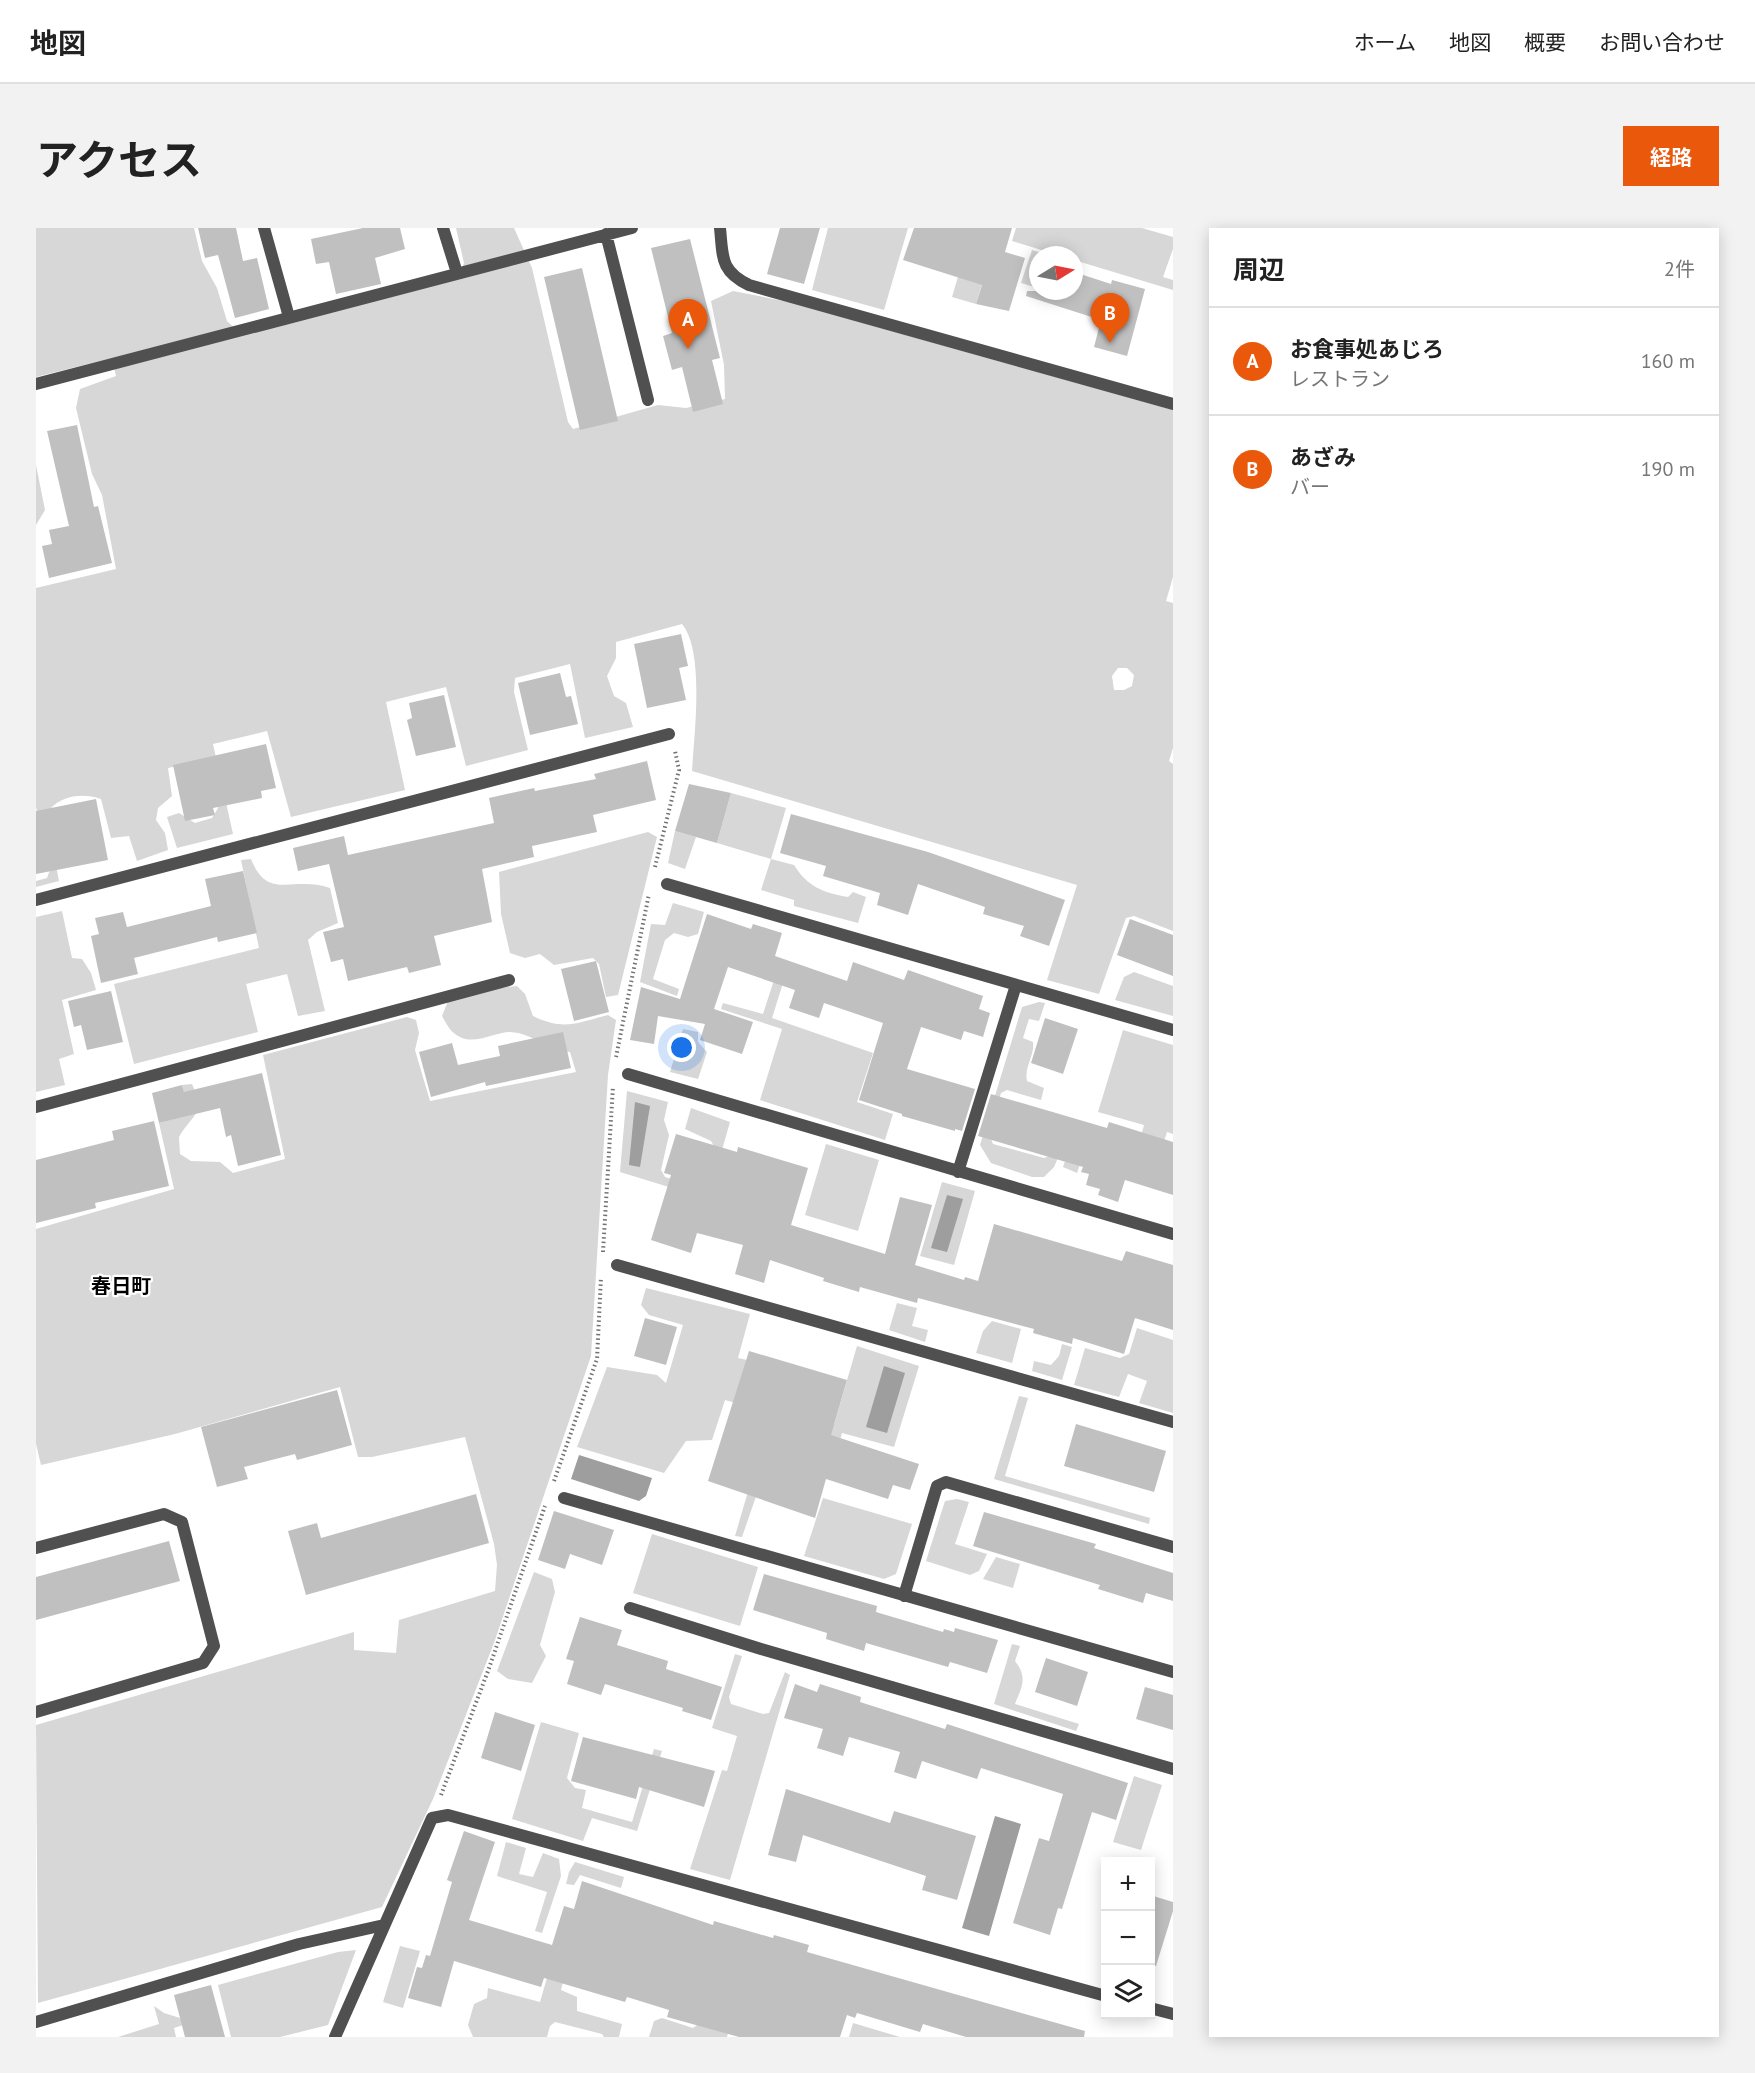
<!DOCTYPE html>
<html lang="ja">
<head>
<meta charset="utf-8">
<style>
	:root { --surface:#fff; --page:#f2f2f2; --text:#222; --muted:#767676; --line:#e0e0e0; --accent:#ea580c }
	body { margin:0; font-family:"PT Sans","Noto Sans JP",sans-serif; background:var(--page); color:var(--text) }
	.controls { position:absolute; right:18px; bottom:18px; display:grid; overflow:hidden; border-radius:0px; box-shadow:0 3px 15px #0003 }
	.controls button { width:54px; height:54px; display:grid; place-items:center; padding:0; border:0; border-bottom:2px solid var(--line); background:var(--surface); color:var(--text); font:30px sans-serif }
	.compass { position:absolute; left:993px; top:18px; width:54px; height:54px; border-radius:50%; background:var(--surface); box-shadow:0 3px 15px #0003; rotate:80deg }
	.you { position:absolute; left:646px; top:820px; width:21px; height:21px; margin:-15px; border:4px solid #fff; border-radius:50%; background:#1a73e8; box-shadow:0 0 0 9px #1a73e833 }
	.badge { display:grid; place-items:center; width:39px; height:39px; border-radius:50%; background:var(--accent); color:#fff; font-size:20px; font-weight:700 }
	.pin { position:absolute; translate:-50% -50px; filter:drop-shadow(0 2px 3px #0008) }
	.pin::after { content:''; position:absolute; top:32px; width:21px; height:18px; background:inherit; clip-path:polygon(0 0,100% 0,50% 100%) }
	.list { margin:0; padding:0; list-style:none }
	h2 { display:flex; justify-content:space-between; align-items:center; height:78px; margin:0; padding:0 24px; font-size:26px }
	h2 small { font-size:20px; font-weight:400; color:var(--muted) }
	.list li { display:grid; grid-template-columns:39px 1fr auto; gap:18px; align-items:center; box-sizing:border-box; height:108px; padding:0 24px; border-top:2px solid var(--line) }
	.list b { display:block; font-size:22px; white-space:nowrap }
	.list p { margin:0; font-size:20px; white-space:nowrap; color:var(--muted) }
	.list em { font-size:20px; font-style:normal; color:var(--muted) }
	.icon { flex:none; width:33px; height:33px; fill:none; stroke:currentColor; stroke-width:2; stroke-linecap:round; stroke-linejoin:round }
	.map { position:relative; flex:none; width:1137px; height:1809px; overflow:hidden; border-radius:0px }
	header { display:flex; align-items:center; gap:36px; box-sizing:border-box; height:84px; padding:0 30px; background:var(--surface); border-bottom:2px solid var(--line) }
	header strong { font-size:28px }
	nav { display:flex; gap:33px; margin-inline-start:auto; font-size:21px }
	.intro { display:flex; align-items:center; justify-content:space-between; box-sizing:border-box; height:144px; padding:0 36px }
	h1 { margin:0; font-size:42px }
	.button { padding:15px 27px; border-radius:0px; background:var(--accent); color:#fff; font-size:21px; font-weight:700 }
	main { display:flex; gap:36px; padding:0 36px }
	aside { flex:1; background:var(--surface); border-radius:0px; box-shadow:0 3px 15px #0003 }
	.map>svg:first-child { display:block }
	.green { fill:#d7d7d7; fill-rule:evenodd }
	.water { fill:#9e9e9e }
	.building { fill:#c0c0c0 }
	.lines { fill:none; stroke-linecap:round; stroke-linejoin:round }
	.path { stroke:#727272; stroke-width:4; stroke-dasharray:1.5 3; stroke-linecap:butt }
	.minor { stroke:#505050; stroke-width:12 }
	.labels { text-anchor:middle; stroke-width:4.5; stroke-linejoin:round; paint-order:stroke }
	.quarter-label { font-size:20px; font-weight:bold; fill:#000; stroke:#fff }
</style>
</head>
<body>
<header>
<strong>地図</strong>
<nav><a>ホーム</a><a>地図</a><a>概要</a><a>お問い合わせ</a></nav>
</header>
<div class="intro"><h1>アクセス</h1><a class="button">経路</a></div>
<main>
<div class="map">
<svg width="1137" height="1809" viewBox="0 0 1137 1809">
	<rect width="100%" height="100%" fill="#fff"/>
	<path class="green" d="M0,0H158L166,33L181,60L191,93L205,106L423,49L428,35L420,0H478L496,40L532,194L537,201L622,177L650,180L689,171L688,137L675,73L697,63L753,74L1137,182V349L1130,373L1137,375V520L1133,533L1137,536V703L1098,688L1090,690L1063,766L1011,752L1041,657L656,543C658,507 669,424 646,396L580,414V430L571,448L578,468L590,475L597,499L549,510L534,436L479,450L478,464L492,522L430,538L410,459L350,474L369,562L255,589L231,503L177,516L197,606L141,620L131,589L143,585L159,595L176,590L182,580L172,532L132,540L136,568L122,580L120,592L129,605L132,622L101,633L93,608L75,610L65,571C47,565 27,567 14,581V607L23,653L0,659V653L11,650L15,639L0,579V360L80,341L66,267L56,246L40,180L44,161L80,148L76,130L0,149ZM1082,440H1091L1098,447L1096,458L1088,462H1078L1076,448Z
		M792,0H872L848,82L776,62Z
		M980,0H1106L1137,9V21L1127,49L1137,52V62L1038,32V27H1022L976,13Z
		M934,8L958,16L940,76L916,69Z
		M996,22L1012,27H1002V60L985,55Z
		M0,237L9,282L0,297Z
		M695,565L750,580L735,631L758,637C771,658 787,665 812,669L817,664L830,669L822,695L758,678V672L725,662L735,631L681,615Z
		M639,603L660,609L649,641L632,635Z
		M612,604L621,609L582,767L570,769L563,736L557,730L518,737L504,726L489,730L474,725L465,686L463,644Z
		M215,631C232,674 257,647 294,660L302,695L281,704L272,712L289,783L262,788L251,746L210,756L222,804L98,836L78,756L223,720L205,632Z
		M637,675L668,684L662,706L652,709L638,705L629,712L617,751L643,761L641,768L604,754L615,696L629,697Z
		M26,683L36,730L46,731L55,745L60,762L26,772L38,826L23,831L29,857L0,864V689Z
		M1098,744L1137,758V788L1079,772L1088,749Z
		M738,752L747,755L736,790L837,825L821,874L857,886L849,912L724,872L746,801L685,781L687,775L727,786Z
		M481,758L489,766L497,788C528,803 541,795 572,787L580,792L572,847L555,1128L458,1415L397,1571L346,1679L2,1775L0,1497L318,1404V1422L360,1425L363,1392L459,1363L461,1337L458,1316L429,1209L336,1229H322L304,1159L139,1206L5,1237L0,1216V1001L138,961L123,895L154,887L146,857L156,856C170,887 157,885 143,909L144,926L155,933L184,934L197,945L249,931L227,827L371,789L380,792L383,805L379,822L394,873L540,844L534,824C511,823 498,805 474,804C459,804 439,817 424,809C415,805 411,797 406,788L412,773L448,762Z
		M1003,774L1009,775L1003,793L993,791L987,810L997,814C999,827 988,839 991,853L1008,860L1005,872L971,862L965,865L953,906L957,916L1008,930L1052,913L1041,945L1027,939L1032,924L1025,923L1018,939L1008,949H996L955,935L944,917L986,779Z
		M647,801L662,804V814L671,824L662,851L634,844Z
		M1087,802L1137,817V906L1131,904L1117,948L1096,943L1108,897L1062,884Z
		M591,863L632,874L628,892L633,907L625,942L629,949L663,959L680,922L675,913L649,901L655,880L694,894L672,971L584,944Z
		M790,916L843,932L822,1003L769,987Z
		M906,954L939,963L918,1037L884,1028Z
		M610,1060L714,1086L702,1130L711,1132L798,1197L821,1118L883,1138L858,1219L806,1205L798,1234L737,1219L706,1309L699,1308L735,1185L689,1172L676,1212L650,1213L628,1245L541,1219L571,1139L621,1147L630,1155L647,1097L613,1087L605,1077Z
		M861,1075L881,1080L876,1098L892,1102L889,1114L853,1102Z
		M956,1093L985,1101L976,1135L940,1125L947,1103Z
		M1101,1100L1137,1112V1185L1103,1175L1111,1153L1092,1146L1083,1169L1038,1157L1049,1120L1084,1130L1093,1126Z
		M1026,1116L1036,1119L1026,1152L996,1143L998,1133L1015,1137L1023,1128Z
		M983,1168L992,1170L969,1248L1114,1290L1113,1296L958,1251Z
		M787,1270L876,1296L860,1346L848,1351L768,1328Z
		M921,1271L933,1274L919,1316L951,1326L943,1343L934,1347L890,1333L909,1273Z
		M616,1306L722,1339L704,1398L597,1365Z
		M960,1329L984,1336L977,1360L947,1351Z
		M498,1344L516,1351L519,1364L504,1417L510,1428L496,1455L472,1451L461,1443Z
		M976,1416L984,1418L979,1433C992,1450 986,1458 979,1476L1043,1496L1040,1503L958,1476Z
		M699,1426L706,1428L693,1469L695,1476L727,1486L733,1485L749,1444L754,1447L694,1652L654,1641L686,1542L691,1543L701,1508L676,1500Z
		M505,1494L543,1505L531,1550L539,1560L550,1562L546,1580L596,1594L618,1521L626,1523L601,1603L556,1590L547,1613L476,1591Z
		M1098,1548L1126,1557L1105,1622L1077,1614Z
		M470,1614L490,1620L483,1646L497,1649L507,1625L523,1631L525,1648L506,1705L499,1703L511,1664L461,1648Z
		M539,1634L588,1649L585,1660L544,1647L538,1657L530,1656L533,1644Z
		M364,1718L384,1723L367,1780L347,1774Z
		M320,1722L292,1797L244,1809H195L182,1757L302,1724Z
		M517,1729L532,1733L525,1762L541,1769V1783L586,1796L583,1809H568L566,1806L519,1794L514,1798L511,1809H437L432,1797L438,1776L451,1770L452,1760L504,1774Z
		M703,1766L691,1809H613L618,1793L626,1790L657,1800Z
		M118,1778L128,1785L144,1790L147,1797L138,1800L140,1809H82L123,1796Z
		M817,1795L864,1809H813Z"/>
	<path class="water" d="M599,874L614,878L604,939L593,937Z
		M911,967L927,971L911,1024L895,1020Z
		M848,1138L869,1145L851,1205L830,1199Z
		M543,1227L616,1250L610,1268L603,1273L535,1251Z
		M959,1588L985,1596L953,1708L926,1700Z"/>
	<path class="building" d="M162,0H200L207,33L221,30L233,81L199,90L182,27L169,30Z
		M327,0H364L369,21L339,30L345,56L300,66L293,34L280,36L275,11Z
		M744,0H784L768,56L731,46Z
		M878,0H976L969,24L989,30L973,83L940,76L946,57L867,32Z
		M654,11L684,130L676,132L687,176L657,184L646,139L636,142L627,108L636,105L615,20Z
		M546,40L582,193L544,202L508,49Z
		M1038,44L1075,56L1076,52L1109,61L1091,128L1058,119L1065,92L990,68L991,63H1038Z
		M41,197L58,279L62,278L76,335L13,350L6,318L16,316L13,302L33,298L11,203Z
		M645,406L652,438L643,440L650,472L611,480L598,416Z
		M524,445L530,469L535,468L542,496L494,507L482,455Z
		M408,467L420,519L380,528L371,492L376,490L373,475Z
		M230,516L240,560L225,563L226,570L177,580L179,587L149,593L137,537Z
		M611,533L620,572L557,587L561,604L496,618L498,629L446,641L456,694L398,708L405,737L373,745L371,739L312,753L307,731L295,734L287,704L308,699L293,636L262,643L257,620L308,608L312,627L458,595L453,570L498,560L499,563L560,551L558,546Z
		M653,556L695,565L681,615L639,603Z
		M60,571L72,632L0,646V583Z
		M755,586L892,624L1029,672L1013,718L984,708L988,698L947,686L949,679L882,656L872,687L841,677L844,665L787,648L790,638L744,625Z
		M207,643L221,705L182,714L181,709L98,730L102,746L65,755L55,708L63,706L59,690L87,684L91,699L175,678L169,651Z
		M671,686L715,701L717,696L746,705L739,728L811,753L817,734L868,752L872,742L947,768L943,781L954,785L947,809L928,803L925,812L885,799L871,841L939,861L926,903L919,901V903L866,888V886L823,872L847,795L788,775L783,790L753,780L759,762L692,739L678,781L717,794L706,826L664,812L669,796L622,788L618,816L594,812L605,759L644,771Z
		M1094,691L1137,707V748L1081,727Z
		M560,733L573,784L538,793L525,741Z
		M75,763L87,814L51,822L45,797L38,799L32,773Z
		M1009,790L1042,801L1027,846L995,835Z
		M527,804L535,840L450,858L449,854L395,869L383,824L416,815L422,837L464,828L462,818Z
		M226,845L245,927L202,938L195,907L190,909L184,880L123,895L116,865L146,857L148,864Z
		M955,866L1071,900L1073,894L1137,914V967L1089,952L1082,974L1062,967L1064,961L1050,957L1053,946L1045,944L1047,939L942,908Z
		M118,893L133,958L59,975L60,980L0,995V932L78,912L76,903Z
		M640,906L701,924L702,919L772,940L755,997L849,1026L864,969L896,977L879,1037L928,1052L929,1049L942,1053L958,996L1086,1033L1090,1023L1137,1037V1102L1099,1090L1088,1126L1037,1110L1036,1116L997,1105L998,1101L882,1070L881,1075L824,1059L823,1064L787,1053L788,1050L734,1032L728,1055L699,1046L707,1017L661,1005L655,1025L615,1012L635,947L628,945Z
		M609,1090L641,1099L630,1137L598,1128Z
		M713,1123L811,1152L795,1207L883,1236L874,1262L857,1257L852,1271L790,1251L779,1290L672,1253Z
		M301,1162L316,1217L261,1232L259,1226L208,1239L212,1251L181,1259L165,1199Z
		M1040,1196L1130,1223L1118,1264L1028,1238Z
		M440,1266L453,1315L270,1367L252,1303L281,1295L285,1310Z
		M518,1283L578,1302L566,1337L534,1326L529,1341L502,1332Z
		M948,1284L1060,1316L1058,1320L1137,1345V1373L1110,1365L1107,1375L1062,1361L1064,1357L937,1318Z
		M133,1313L144,1353L0,1392V1349Z
		M728,1346L841,1378L840,1384L907,1404L908,1401L918,1404L919,1400L962,1412L951,1445L914,1434L912,1439L830,1415L828,1423L790,1411L791,1405L717,1382Z
		M544,1389L586,1402L581,1417L632,1433L630,1441L686,1459L675,1492L646,1483L647,1480L569,1456L565,1467L531,1456L538,1433L530,1431Z
		M1010,1430L1052,1444L1041,1478L999,1464Z
		M759,1456L781,1464L784,1456L825,1469L824,1474L909,1501L911,1496L1092,1555L1080,1592L1056,1584L1026,1681L1022,1680L1014,1707L977,1695L1003,1610L1013,1613L1027,1566L945,1540L941,1551L886,1533L880,1551L858,1544L864,1524L813,1509L807,1528L781,1520L787,1501L748,1490Z
		M1109,1459L1137,1467V1502L1100,1491Z
		M459,1484L499,1497L485,1543L445,1530Z
		M547,1509L679,1543L668,1579L603,1559L600,1571L535,1553Z
		M750,1561L854,1595L858,1583L940,1608L921,1672L886,1662L890,1648L767,1607L760,1634L732,1627Z
		M428,1603L459,1614L433,1692L516,1717L528,1678L538,1681L546,1653L677,1697L678,1693L737,1710L738,1707L773,1717L771,1724L1049,1803L1048,1809H930L887,1796L884,1804L821,1785L819,1790L811,1787L804,1809H703L631,1789L633,1782L591,1769L589,1774L508,1750L505,1759L418,1733L405,1779L372,1770L381,1739L386,1740L390,1727L394,1728L416,1654L411,1652Z
		M1114,1667L1137,1674V1683L1120,1738L1114,1737Z
		M175,1757L189,1809H149L138,1767Z"/>
	<g class="lines">
		<path class="path" d="M619,639L643,542L639,523
			M580,829L613,666
			M567,1024L577,858
			M518,1253L561,1131L565,1049
			M405,1567L452,1443L509,1278"/>
		<path class="minor" d="M228,0L253,89
			M407,0L421,45
			M684,0C687,29 684,43 713,57L1137,176
			M570,6L612,172
			M0,156L596,0
			M631,656L1137,802
			M0,672L633,506
			M592,846L1137,1006
			M0,879L473,752
			M922,944L980,757
			M581,1037L1137,1194
			M528,1270L1137,1444
			M0,1320L128,1286L146,1294L178,1418L167,1435L0,1484
			M868,1368L901,1258L910,1254L1137,1319
			M594,1380L725,1421L1137,1541
			M1114,1780L1137,1786
			M0,1794L263,1716L348,1697
			M299,1809L396,1590L412,1587L1070,1768"/>
	</g>
	<g class="labels">
		<g class="quarter-label">
			<text x="85" y="1065">春日町</text>
		</g>
	</g>
</svg>
<div class="controls">
<button>+</button>
<button>−</button>
<button><svg class="icon" aria-label="layers" viewBox="0 0 24 24"><path d="M12 4l9 5-9 5-9-5zM3 14l9 5 9-5"/></svg></button>
</div>
<svg class="compass" viewBox="-18 -18 36 36"><path d="M0-13l5 13h-10z" fill="#e53935"/><path d="M0 13l5-13h-10z" fill="#767676"/></svg>
<div class="you"></div>
<div class="pin badge" style="left:652px;top:121px">A</div>
<div class="pin badge" style="left:1074px;top:115px">B</div>
</div>
<aside>
<h2>周辺<small>2件</small></h2>
<ul class="list">
<li><span class="badge">A</span><div><b>お食事処あじろ</b><p>レストラン</p></div><em>160 m</em></li>
<li><span class="badge">B</span><div><b>あざみ</b><p>バー</p></div><em>190 m</em></li>
</ul>
</aside>
</main>
</body>
</html>
